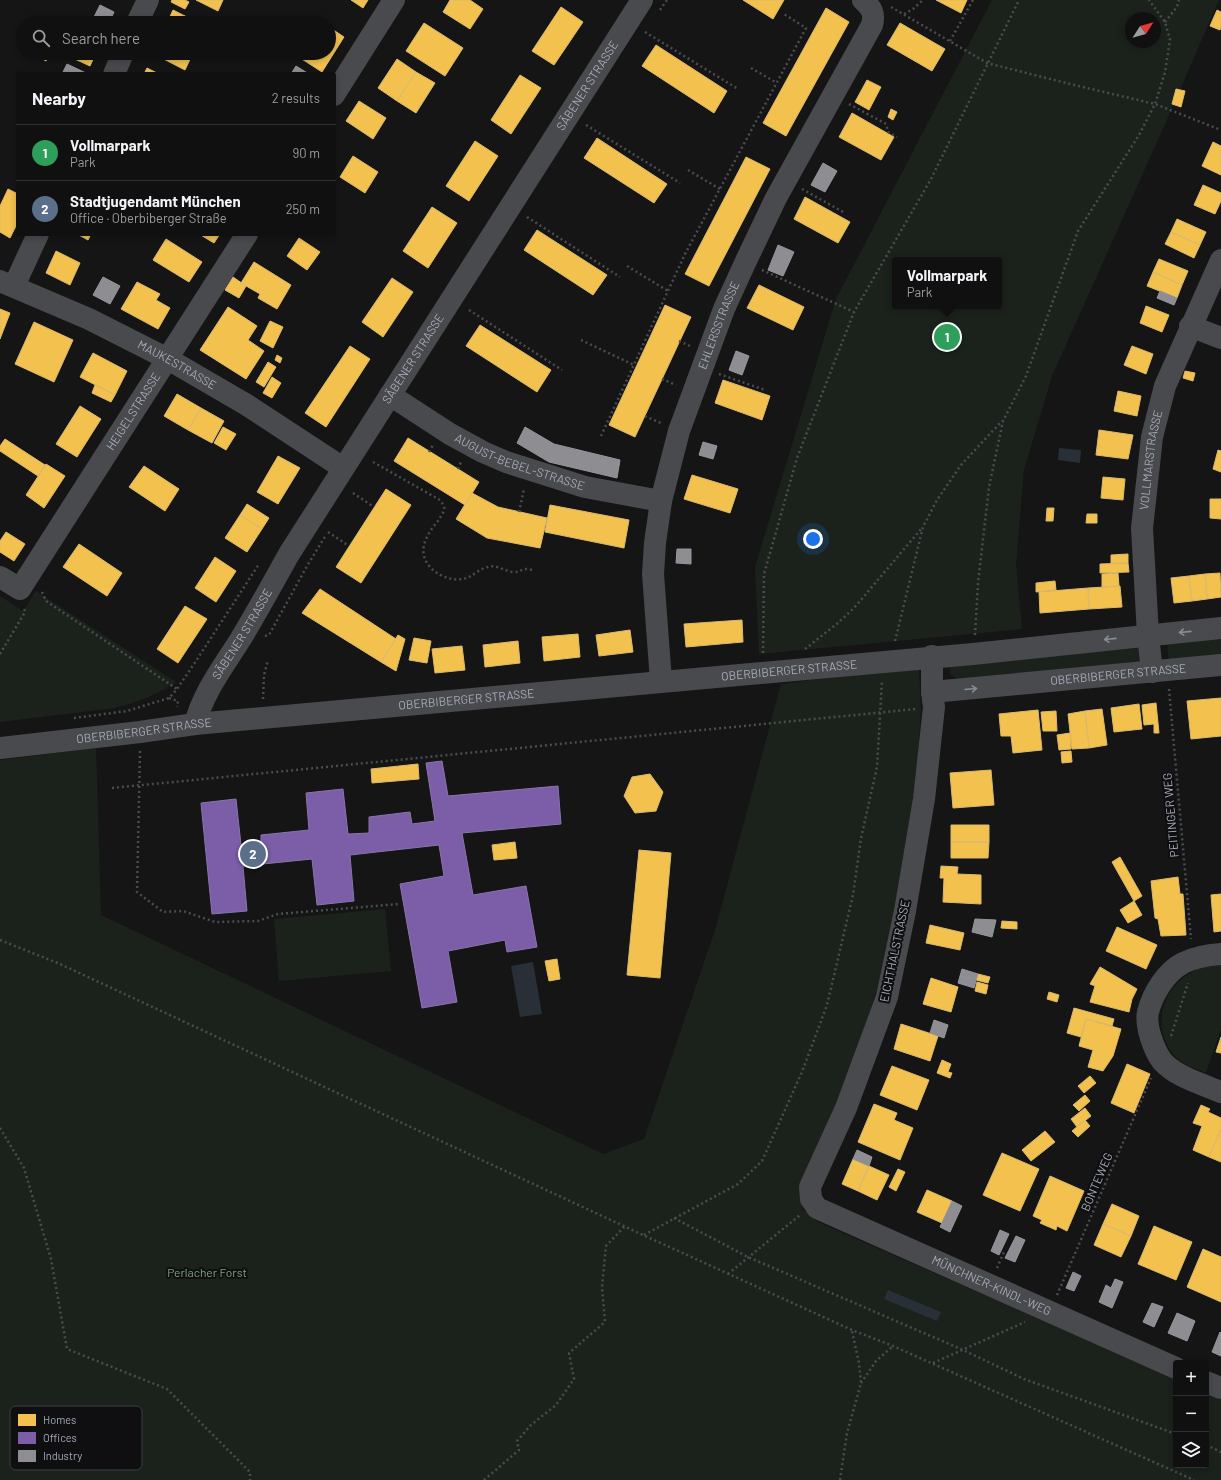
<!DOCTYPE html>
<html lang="en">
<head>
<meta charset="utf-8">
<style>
	:root { --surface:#101010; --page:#191919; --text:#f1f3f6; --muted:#9c9d9f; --line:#303030; --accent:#2563eb }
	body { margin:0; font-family:Barlow,sans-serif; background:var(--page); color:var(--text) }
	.controls { position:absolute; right:12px; bottom:12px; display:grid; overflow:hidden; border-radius:4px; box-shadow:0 2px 6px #0003 }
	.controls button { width:36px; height:36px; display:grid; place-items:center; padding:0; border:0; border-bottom:1px solid var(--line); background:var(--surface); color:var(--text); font:20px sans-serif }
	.compass { position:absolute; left:1125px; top:12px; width:36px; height:36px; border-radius:50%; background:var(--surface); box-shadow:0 2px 6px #0003; rotate:54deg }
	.you { position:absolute; left:813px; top:539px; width:14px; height:14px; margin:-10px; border:3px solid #fff; border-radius:50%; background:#1a73e8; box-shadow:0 0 0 6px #1a73e833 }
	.badge { display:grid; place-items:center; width:26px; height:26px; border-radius:50%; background:var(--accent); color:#fff; font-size:13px; font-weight:700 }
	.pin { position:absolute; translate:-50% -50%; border:2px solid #fff; box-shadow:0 1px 4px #0006 }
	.popup { position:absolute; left:892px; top:257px; width:110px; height:52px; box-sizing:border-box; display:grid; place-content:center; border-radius:4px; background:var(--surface); filter:drop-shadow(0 1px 3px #0005); font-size:13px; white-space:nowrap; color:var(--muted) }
	.popup b { font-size:15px; color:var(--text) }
	.popup::after { content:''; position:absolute; left:50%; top:100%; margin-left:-8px; border:8px solid transparent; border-top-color:var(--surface) }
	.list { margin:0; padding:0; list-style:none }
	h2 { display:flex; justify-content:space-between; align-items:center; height:52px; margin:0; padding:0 16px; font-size:17px }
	h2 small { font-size:13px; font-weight:400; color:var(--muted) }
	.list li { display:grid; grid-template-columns:26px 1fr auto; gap:12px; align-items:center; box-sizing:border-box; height:56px; padding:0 16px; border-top:1px solid var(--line) }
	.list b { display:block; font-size:15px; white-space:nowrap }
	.list p { margin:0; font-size:13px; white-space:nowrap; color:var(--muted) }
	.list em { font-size:13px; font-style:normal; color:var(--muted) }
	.icon { flex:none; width:22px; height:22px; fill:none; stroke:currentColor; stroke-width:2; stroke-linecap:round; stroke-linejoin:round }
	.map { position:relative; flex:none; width:1221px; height:1480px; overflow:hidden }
	.search { position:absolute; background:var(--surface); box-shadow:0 2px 6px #0003; left:16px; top:16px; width:320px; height:44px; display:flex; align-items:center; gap:10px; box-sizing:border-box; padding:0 14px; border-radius:22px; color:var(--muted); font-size:15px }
	.panel { position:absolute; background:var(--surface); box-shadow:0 2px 6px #0003; left:16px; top:72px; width:320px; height:164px; border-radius:4px }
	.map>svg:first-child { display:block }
	.green { fill:#1b221c; fill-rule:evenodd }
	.water { fill:#282f37 }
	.homes { fill:#f2c14e; stroke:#dbba6e }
	.offices { fill:#7b5ea7; stroke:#8875ac }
	.industry { fill:#8d8d92; stroke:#94969d }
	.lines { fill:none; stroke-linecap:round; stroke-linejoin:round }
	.path { stroke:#4b4c50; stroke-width:2.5; stroke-dasharray:2 3; stroke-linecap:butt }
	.minor { stroke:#494a4e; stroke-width:22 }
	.oneway { stroke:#898d98 }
	.labels { text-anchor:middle; stroke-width:4; stroke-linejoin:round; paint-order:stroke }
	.street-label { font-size:12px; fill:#a5aab7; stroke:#0f0f11 }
	.park-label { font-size:12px; fill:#7ba37f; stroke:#0f0f11 }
	.key { fill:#0f0f11; stroke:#3c3e43; stroke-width:1 }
	.key-label { font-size:11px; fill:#a5aab7 }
</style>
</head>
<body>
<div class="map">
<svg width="1221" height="1480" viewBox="0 0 1221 1480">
	<rect width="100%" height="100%" fill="#151515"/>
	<path class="green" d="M992,0H1219L1165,124L1052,376L1024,470L1016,564L1022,629L759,654L755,567L836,299ZM1131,18H1155V42H1131ZM895,260H999V306H895Z
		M36,591L176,682C156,695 139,702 115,708L0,722V596L23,611Z
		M1221,632V657L1169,662L1167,643Z
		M1138,648L1140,665L957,679L950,674V665Z
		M919,666L921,709L916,795L897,913L876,994L838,1104L801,1195L803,1210L818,1222L1176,1379V1465H1206V1392L1221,1399V1480H0V760L96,748L101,915L603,1154L644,1139L716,927L781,684Z
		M385,909L391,971L279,981L274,919Z
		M1215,964H1221V1029L1206,1073C1198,1069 1186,1066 1179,1060C1171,1054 1166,1044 1163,1034C1156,1007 1172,981 1197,969C1202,967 1209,966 1215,964Z"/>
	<path class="water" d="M1059,448L1081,450L1080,463L1058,460Z
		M533,962L542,1014L520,1017L511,966Z
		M888,1290L941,1312L937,1321L884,1299Z"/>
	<path class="homes" d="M172,0H185L189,2L185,9L171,2Z
		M196,0H223L218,11Z
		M351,0H368L363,8Z
		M450,0H470L483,9L470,29L443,12Z
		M743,0H784L773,19Z
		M936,0H967L961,13Z
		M561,7L583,22L554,65L532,51Z
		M826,8L849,22L786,136L763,123Z
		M173,10L199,23H167Z
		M1217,10L1221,12V26L1220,30L1210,26Z
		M424,23L463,48L445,76L406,51Z
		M900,23L945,49L932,71L887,45Z
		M329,27L344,37L322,72L305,61L310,53H329Z
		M656,45L727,91L714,113L642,66Z
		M32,53H51L46,61Z
		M67,53H96L90,66L66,55Z
		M152,53H193L185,70Z
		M299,53H310L305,61L297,56Z
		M397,59L416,72L397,101L378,88Z
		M147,68L159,74H144Z
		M416,72L435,83L416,113L397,101Z
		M520,75L541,88L511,134L491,120Z
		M867,80L881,87L869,110L855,102Z
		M1176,89L1185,91L1181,107L1172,104Z
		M359,101L386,118L373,139L346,121Z
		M891,109L897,112L893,120L888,117Z
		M852,113L894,137L881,160L839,137Z
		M597,138L667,184L654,203L584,158Z
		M475,141L498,156L469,201L446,186Z
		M1213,142L1221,146V175L1202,166Z
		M353,156L378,172L365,193L340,177Z
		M746,157L770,169L709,286L685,274Z
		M1203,185L1221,193V201L1215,214L1194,205Z
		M8,189L18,194V222L10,238L0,232V206Z
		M805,197L850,222L838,243L794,219Z
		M432,207L457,223L428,268L403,251Z
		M1177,219L1206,232L1200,245L1171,232Z
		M537,230L607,275L593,295L524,250Z
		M1171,232L1200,245L1194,258L1165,244Z
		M77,234H91L88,240Z
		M199,234H220L214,243Z
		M299,238L320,252L307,270L287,256Z
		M166,239L202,262L189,282L153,260Z
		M56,251L80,263L70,285L46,273Z
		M1159,259L1188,271L1182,285L1153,272Z
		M254,262L291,285L277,309L258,298L260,294L241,283Z
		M1153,272L1182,285L1177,298L1147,286Z
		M233,277L246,286L239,298L225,290Z
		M392,278L413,292L383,337L362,322Z
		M137,282L160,294L156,300L170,308L158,329L121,309Z
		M759,285L804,307L793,330L747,308Z
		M665,305L691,317L635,437L609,425Z
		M1146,306L1169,315L1162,332L1140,323Z
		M228,307L257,326L248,340L264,351L246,379L200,350Z
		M0,309L10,313L0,339Z
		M270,321L283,327L273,348L260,341Z
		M34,322L73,340L54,382L15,364Z
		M480,325L551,370L537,392L466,346Z
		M350,346L370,359L326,427L305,413Z
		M1132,346L1153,354L1146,374L1124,365Z
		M93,353L127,371L115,395L80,377Z
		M277,355L282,358L280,363L275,360Z
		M268,362L276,367L264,387L256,382Z
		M1185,371L1195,373L1193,381L1183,378Z
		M272,377L281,383L272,398L263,393Z
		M723,380L770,396L762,420L715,403Z
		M95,385L115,395L111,402L92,393Z
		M1118,391L1141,396L1137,416L1114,411Z
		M177,394L201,408L188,430L164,416Z
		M80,406L101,419L77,457L56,444Z
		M201,408L224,421L212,443L188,430Z
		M223,427L236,434L226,450L214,443Z
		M1099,430L1133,435L1128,459L1096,455Z
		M408,438L479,482L465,505L394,461Z
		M5,439L45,465L38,476L0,451V446Z
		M1218,450L1221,451V472L1213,469Z
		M278,456L300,468L278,504L257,492Z
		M46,464L65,476L44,508L26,495Z
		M144,466L179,489L165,511L129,487Z
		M692,475L738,489L730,513L684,499Z
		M1103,477L1125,479L1123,500L1101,498Z
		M386,489L411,505L361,583L336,567Z
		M472,493L498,507L547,518L540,548L487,538L456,519Z
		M1210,499H1221V519L1210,518Z
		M247,504L269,518L262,529L240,515Z
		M550,505L629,520L624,548L545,532Z
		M1047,508H1054L1053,521H1046Z
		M1087,514H1097V523H1086Z
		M240,515L262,529L247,552L225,538Z
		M6,532L25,544L14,561L0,552V541Z
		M79,544L122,573L107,596L63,567Z
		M1128,554V563H1111V555Z
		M215,557L236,571L216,602L195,588Z
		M1128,563L1129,572L1100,573V564Z
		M1118,573L1119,586L1102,587V574Z
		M1220,573L1221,597L1207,599L1205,574Z
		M1205,574L1207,599L1192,601L1189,576Z
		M1189,576L1192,601L1174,603L1171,578Z
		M1055,581L1056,590L1036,592V583Z
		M1120,586L1122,607L1089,609L1088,588Z
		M1088,588L1089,609L1040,613L1039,592Z
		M320,589L396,639L381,662L302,613Z
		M185,606L207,619L178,663L157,649Z
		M742,620L743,642L686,647L684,624Z
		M630,630L633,652L599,656L596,635Z
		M578,634L580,657L544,661L542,637Z
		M398,635L405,639L396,671L381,662Z
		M414,638L431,641L427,663L409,660Z
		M518,641L520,663L485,667L483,645Z
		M462,646L465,670L435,673L432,649Z
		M1221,698V736L1191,739L1187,701Z
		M1156,703L1159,733H1154V724L1144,725L1142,705Z
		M1139,704L1142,729L1114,732L1111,708Z
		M1102,709L1107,745L1089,748L1085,711Z
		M1038,710L1042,750L1013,753L1011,736H1001L999,714Z
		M1056,711L1057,731H1043L1041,712Z
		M1085,711L1089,748L1072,749L1068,714Z
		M1070,733L1071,749L1059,750L1057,735Z
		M1071,751L1072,762L1062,763L1061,752Z
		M418,764L419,779L372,783L371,769Z
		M991,770L994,805L953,808L950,773Z
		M650,774L663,792L656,811L635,813L624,796L632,777Z
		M951,825H989V842H951Z
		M515,842L517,858L494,860L492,845Z
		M951,842H989L988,858H951Z
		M639,850L671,853L660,978L627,975Z
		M1120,857L1142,896L1134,901L1112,862Z
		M941,866L958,867L957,874L981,875V904L943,902L944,878H940Z
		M1178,877L1180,894H1183L1186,935L1161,936L1158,919L1155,918L1151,881Z
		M1221,894V931L1214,932L1211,895Z
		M1134,901L1142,915L1128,923L1120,910Z
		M1002,921L1017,922V929L1001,928Z
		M930,925L964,933L960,950L926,943Z
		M1117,927L1157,945L1146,969L1106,951Z
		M557,959L560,979L549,981L545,961Z
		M1100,967L1137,989L1132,999L1129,1012L1090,1002L1095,986L1090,984Z
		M978,974L990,977L988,983L976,980Z
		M931,978L958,987L951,1012L923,1004Z
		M977,982L988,985L986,994L975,991Z
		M1049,992L1059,995L1057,1002L1047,999Z
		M1074,1008L1114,1019L1112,1026L1086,1019L1081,1037L1067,1033Z
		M1086,1019L1121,1029L1113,1056L1103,1071L1088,1067L1093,1050L1079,1046Z
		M901,1024L938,1036L930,1061L894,1049Z
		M1221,1037V1053L1216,1052Z
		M942,1060L951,1064L948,1072L952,1073L950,1078L937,1073Z
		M1127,1064L1150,1074L1134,1113L1111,1103Z
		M892,1066L929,1080L917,1110L880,1095Z
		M1090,1076L1096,1083L1084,1093L1078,1086Z
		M1085,1095L1090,1101L1079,1111L1073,1105Z
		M874,1104L897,1113L894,1120L913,1128L900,1160L858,1142Z
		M1201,1105L1210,1109L1208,1112L1221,1118V1129L1209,1157L1193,1150L1202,1126L1193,1123Z
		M1085,1108L1091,1116L1077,1127L1071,1119Z
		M1085,1120L1090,1126L1078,1137L1072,1131Z
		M1221,1129V1162L1209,1157Z
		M1045,1131L1055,1142L1031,1161L1022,1150Z
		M1002,1153L1039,1169L1020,1211L983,1195Z
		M853,1159L869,1166L858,1191L842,1184Z
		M869,1166L889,1175L877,1200L858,1191Z
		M898,1169L905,1172L896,1191L889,1187Z
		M1050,1176L1084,1191L1067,1231L1057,1226L1056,1230L1040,1223L1042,1220L1033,1216Z
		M927,1190L952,1201L942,1223L917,1212Z
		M1112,1204L1139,1216L1131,1236L1103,1224Z
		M1103,1224L1131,1236L1121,1257L1094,1245Z
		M1154,1226L1192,1242L1176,1280L1138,1264Z
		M1203,1249L1221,1257V1302L1187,1287Z"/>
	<path class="offices" d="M442,761L448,796L558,786L561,824L462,833L473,895L526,886L537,947L507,952L505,940L448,951L457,1002L422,1008L400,884L444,876L439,845L350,855L354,901L317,905L312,859L243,866L247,911L212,914L201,803L236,799L241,845L261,843V835L309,830L306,793L343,789L348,834L369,833V817L410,812L412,824L435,821L426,763Z"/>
	<path class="industry" d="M100,5L114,12L109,23H91Z
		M67,64L88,74H62Z
		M296,66L309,74H291Z
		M823,163L837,171L825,192L811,185Z
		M778,245L794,252L783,276L768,270Z
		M103,277L120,286L110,304L93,295Z
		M1160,291L1177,298L1174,305L1157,298Z
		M736,351L749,356L742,375L729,370Z
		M525,427L554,444L620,460L617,478L549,462L517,443Z
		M703,442L717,446L713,459L699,455Z
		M677,549H691V564L676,563Z
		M975,919L996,920L992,937L972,932Z
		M962,969L978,974L976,980L960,976Z
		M960,976L976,981L974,988L958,983Z
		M934,1020L948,1025L944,1038L930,1033Z
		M857,1150L872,1157L869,1166L853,1159Z
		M952,1201L962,1206L950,1232L940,1227Z
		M1000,1230L1009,1234L999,1255L991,1251Z
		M1016,1236L1025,1240L1015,1262L1005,1258Z
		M1073,1272L1081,1276L1074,1291L1066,1288Z
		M1115,1279L1123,1282L1112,1308L1099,1302L1106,1285L1111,1288Z
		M1152,1303L1163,1307L1154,1327L1143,1322Z
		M1177,1313L1195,1321L1187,1341L1168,1333Z
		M1220,1332L1221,1333V1356L1212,1352Z"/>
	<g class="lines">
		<path class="path" d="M891,7L987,63L1070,84L1155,104L1221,130
			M660,10L667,0
			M904,14L913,9L923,0
			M1165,22L1177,7L1179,0
			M645,32L738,89
			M950,41L973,0
			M751,68L777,83
			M849,104L886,124L888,132L897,137
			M586,125L680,183
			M688,170L720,189
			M802,189L845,213
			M527,217L620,277
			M627,266L668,291
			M762,270L854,312
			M469,310L562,370
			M581,340L634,365
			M679,341L690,346
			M719,374L765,390
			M662,379L676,385
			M645,416L663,424
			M601,436L685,254L806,28L784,14
			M429,452L433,445
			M373,462L440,500C442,503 445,506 444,510C443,514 440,517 438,521C427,534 416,551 430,567C439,577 456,583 469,577C475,574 481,568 488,567C497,564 505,572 514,572C522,572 522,567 532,570
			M458,469L461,462
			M353,493L374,507
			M519,512L524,489
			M328,532L349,546
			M42,592L46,601L177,689
			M975,635L978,583L989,487L1003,421L1026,376L1078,231L1139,135L1155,104L1165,72L1170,40L1165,22L1149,0
			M265,636L269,635L307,566L326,535
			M895,641L923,527L937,500L961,465L1002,421
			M805,649L838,623L854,608L922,528
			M763,653L764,574L797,458L854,312L931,179L1019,0
			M0,654L25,612L24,607
			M1169,689L1191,939
			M169,698L178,701L177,707
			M263,699L264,675L268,660
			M74,718L127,711L169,698L177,689L196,661L259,564
			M140,751L137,892L163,912L183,911L215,922L258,921L278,914L399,904
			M112,788L916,709
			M0,940L60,964L643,1235L852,1330L893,1346L1194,1480
			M1171,1036L1188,983
			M0,1128L24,1168L51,1259L67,1349L167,1389L250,1472V1480
			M674,1218L748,1257L963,1350L1024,1379L1176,1434
			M644,1235L738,1184L762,1161L802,1072L827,1005L853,895L861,838L877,767L882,681
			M997,1268L1004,1252
			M728,1274L800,1215
			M1057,1295L1151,1078
			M933,1363L1025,1322
			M861,1383L876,1361L893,1346
			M1206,1445L1221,1452
			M484,1480L519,1450L517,1441L531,1425L556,1405L574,1379L569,1353L605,1322L602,1287L606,1246L625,1226
			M840,1480L847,1433L861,1383L859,1363L852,1331"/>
		<g class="minor">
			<path d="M137,23L148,0"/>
			<path d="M114,74L123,53"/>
			<path d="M334,95L394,0"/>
			<path id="s1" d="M0,281L89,319L168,359L247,405L343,468"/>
			<path d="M14,286L38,234"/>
			<path d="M1190,326L1221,338"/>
			<path id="s2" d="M390,395L450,434L483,452L506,462L585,487L661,501"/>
			<path id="s3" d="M0,577L20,589L247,234"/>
			<path id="s4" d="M932,656V692L934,707L924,799L905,911L887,997L846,1108L810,1187L811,1199L817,1208L1176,1368"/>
			<path id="s5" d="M1152,672L1148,635L1142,528L1152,437L1165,386L1221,260"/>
			<path id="s6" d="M661,681L653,574L655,543L661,501L679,431L724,309L745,263L776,198L872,25C875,14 872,8 863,0"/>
			<path id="s7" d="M932,692L1221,665"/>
			<path id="s8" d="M195,724C203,693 223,667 240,640C257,612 273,583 289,554L642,0"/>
			<path id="s9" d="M0,748L140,732L195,724L973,654L1221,628"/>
			<path d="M1221,954C1207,955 1195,957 1183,963C1166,972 1153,993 1148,1012C1145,1026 1154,1050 1162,1061C1176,1077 1202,1084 1221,1092"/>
			<path d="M1206,1382L1221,1388"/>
		</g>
	</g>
	<defs><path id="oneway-shaft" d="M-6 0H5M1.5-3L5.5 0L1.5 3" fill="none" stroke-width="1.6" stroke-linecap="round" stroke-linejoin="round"/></defs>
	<g class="oneway">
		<use href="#oneway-shaft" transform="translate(1185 632) rotate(174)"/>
		<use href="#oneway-shaft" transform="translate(1110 639) rotate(174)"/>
		<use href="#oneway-shaft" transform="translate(971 689) rotate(-5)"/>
	</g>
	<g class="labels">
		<g class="street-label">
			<text dy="4" stroke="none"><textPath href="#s8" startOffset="750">SÄBENER STRASSE</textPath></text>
			<text dy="4" stroke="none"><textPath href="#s6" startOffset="366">EHLERSSTRASSE</textPath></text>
			<text dy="4" stroke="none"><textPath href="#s8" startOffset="426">SÄBENER STRASSE</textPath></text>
			<text dy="4" stroke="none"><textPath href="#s1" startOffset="196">MAUKESTRASSE</textPath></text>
			<text dy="4" stroke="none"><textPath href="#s3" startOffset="234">HEIGELSTRASSE</textPath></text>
			<text dy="4" stroke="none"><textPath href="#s5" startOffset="213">VOLLMARSTRASSE</textPath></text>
			<text dy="4" stroke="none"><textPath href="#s2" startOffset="147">AUGUST-BEBEL-STRASSE</textPath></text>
			<text dy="4" stroke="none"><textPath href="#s8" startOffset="102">SÄBENER STRASSE</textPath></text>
			<text dy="4" stroke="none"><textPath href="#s9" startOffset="793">OBERBIBERGER STRASSE</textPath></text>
			<text dy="4" stroke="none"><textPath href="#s7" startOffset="187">OBERBIBERGER STRASSE</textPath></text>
			<text dy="4" stroke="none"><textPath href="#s9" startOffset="469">OBERBIBERGER STRASSE</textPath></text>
			<text dy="4" stroke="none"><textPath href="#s9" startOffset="145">OBERBIBERGER STRASSE</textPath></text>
			<text transform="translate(1171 815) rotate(-95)" y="4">PEITINGER WEG</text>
			<text transform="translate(895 951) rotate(-78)" y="4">EICHTHALSTRASSE</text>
			<text transform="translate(1097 1182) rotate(-67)" y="4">BONTEWEG</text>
			<text dy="4" stroke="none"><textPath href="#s4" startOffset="764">MÜNCHNER-KINDL-WEG</textPath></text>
		</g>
		<g class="park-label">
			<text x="207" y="1277">Perlacher Forst</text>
		</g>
	</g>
	<rect x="10" y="1406" width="132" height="64" rx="6" class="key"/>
	<rect x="18" y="1414" width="18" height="12" fill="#f2c14e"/>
	<rect x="18" y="1432" width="18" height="12" fill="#7b5ea7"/>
	<rect x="18" y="1450" width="18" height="12" fill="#8d8d92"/>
	<g class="key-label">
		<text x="43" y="1424">Homes</text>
		<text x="43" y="1442">Offices</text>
		<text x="43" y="1460">Industry</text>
	</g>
</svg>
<div class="controls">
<button>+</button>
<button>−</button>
<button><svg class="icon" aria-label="layers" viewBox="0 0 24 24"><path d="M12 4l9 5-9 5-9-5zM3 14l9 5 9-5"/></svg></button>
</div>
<svg class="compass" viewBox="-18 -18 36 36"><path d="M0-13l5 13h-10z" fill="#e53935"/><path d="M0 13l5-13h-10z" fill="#9c9d9f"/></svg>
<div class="you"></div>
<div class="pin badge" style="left:947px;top:337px;background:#2e9e5b">1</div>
<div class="popup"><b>Vollmarpark</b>Park</div>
<div class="pin badge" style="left:253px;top:854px;background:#5c6f8a">2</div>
<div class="search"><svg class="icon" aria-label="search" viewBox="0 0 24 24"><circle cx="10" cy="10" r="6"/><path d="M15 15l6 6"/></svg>Search here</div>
<section class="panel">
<h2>Nearby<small>2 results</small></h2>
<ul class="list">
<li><span class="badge" style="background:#2e9e5b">1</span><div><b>Vollmarpark</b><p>Park</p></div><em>90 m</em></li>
<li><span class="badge" style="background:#5c6f8a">2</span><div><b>Stadtjugendamt München</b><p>Office · Oberbiberger Straße</p></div><em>250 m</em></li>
</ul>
</section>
</div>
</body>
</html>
